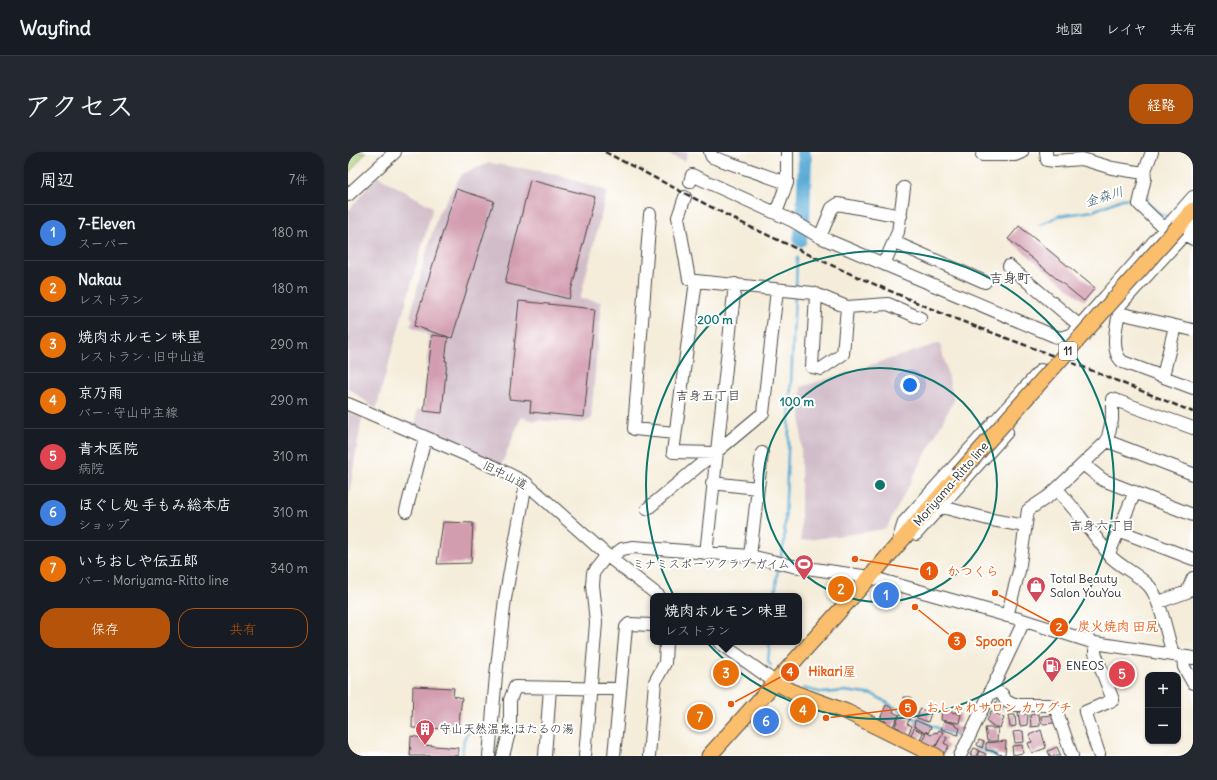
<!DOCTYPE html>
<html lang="ja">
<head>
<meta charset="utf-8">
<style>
	:root { --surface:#171b24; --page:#242831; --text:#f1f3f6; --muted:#9ea1a6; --line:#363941; --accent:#b45309 }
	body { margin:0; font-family:Delius,"Klee One",sans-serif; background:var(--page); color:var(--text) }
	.controls { position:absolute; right:12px; bottom:12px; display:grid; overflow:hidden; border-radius:8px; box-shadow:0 1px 3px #0004 }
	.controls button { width:36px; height:36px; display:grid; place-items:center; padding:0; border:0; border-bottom:1px solid var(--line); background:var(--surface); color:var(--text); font:20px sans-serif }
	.you { position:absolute; left:562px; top:233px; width:14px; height:14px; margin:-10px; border:3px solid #fff; border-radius:50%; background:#1a73e8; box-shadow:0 0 0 6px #1a73e833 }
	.badge { display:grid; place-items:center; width:26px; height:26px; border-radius:50%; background:var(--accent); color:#fff; font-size:13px; font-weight:700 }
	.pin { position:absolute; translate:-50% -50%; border:2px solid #fff; box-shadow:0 1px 4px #0006 }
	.popup { position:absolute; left:302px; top:441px; width:152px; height:52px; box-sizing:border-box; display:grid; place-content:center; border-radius:8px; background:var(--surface); filter:drop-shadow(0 1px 3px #0005); font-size:13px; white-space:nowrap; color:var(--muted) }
	.popup b { font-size:15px; color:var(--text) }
	.popup::after { content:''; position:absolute; left:50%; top:100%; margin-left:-8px; border:8px solid transparent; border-top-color:var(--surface) }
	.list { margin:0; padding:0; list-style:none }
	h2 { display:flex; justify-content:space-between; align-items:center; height:52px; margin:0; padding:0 16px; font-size:17px }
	h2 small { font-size:13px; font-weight:400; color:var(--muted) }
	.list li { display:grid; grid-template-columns:26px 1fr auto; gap:12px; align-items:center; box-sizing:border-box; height:56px; padding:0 16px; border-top:1px solid var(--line) }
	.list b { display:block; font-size:15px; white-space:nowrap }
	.list p { margin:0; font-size:13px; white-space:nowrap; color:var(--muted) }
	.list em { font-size:13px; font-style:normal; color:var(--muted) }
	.actions { display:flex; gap:8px; padding:12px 16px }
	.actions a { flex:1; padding:9px 0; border:1px solid var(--accent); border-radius:16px; text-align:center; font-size:14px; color:var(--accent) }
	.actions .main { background:var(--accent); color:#fff }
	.map { position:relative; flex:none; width:845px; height:604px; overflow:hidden; border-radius:16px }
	header { display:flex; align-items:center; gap:24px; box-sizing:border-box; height:56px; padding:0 20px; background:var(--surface); border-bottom:1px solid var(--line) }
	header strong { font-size:19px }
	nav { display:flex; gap:22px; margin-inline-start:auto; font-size:14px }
	.intro { display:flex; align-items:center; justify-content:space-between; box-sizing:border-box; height:96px; padding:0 24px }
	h1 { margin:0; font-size:28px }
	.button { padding:10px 18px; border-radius:16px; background:var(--accent); color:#fff; font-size:14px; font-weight:700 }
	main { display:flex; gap:24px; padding:0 24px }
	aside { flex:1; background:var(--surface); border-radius:16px; box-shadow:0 1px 3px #0004 }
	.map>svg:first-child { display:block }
	.industrial { fill:#d1bdc9 }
	.green { fill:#abd07a; stroke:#6b7e52 }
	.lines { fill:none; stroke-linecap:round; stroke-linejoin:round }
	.stream { stroke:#5aacd5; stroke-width:2.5 }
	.river { stroke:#5aacd5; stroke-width:14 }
	.building { fill:#d39db0 }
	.minor-casing { stroke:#494845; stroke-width:14 }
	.major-casing { stroke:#494845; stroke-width:17 }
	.minor { stroke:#fff; stroke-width:12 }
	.major { stroke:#fabe6d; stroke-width:15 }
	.rail { stroke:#2b2b2b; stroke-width:2.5; stroke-dasharray:6 3; stroke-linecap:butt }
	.major-bridge-casing { stroke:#494845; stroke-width:17; stroke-linecap:butt }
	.major-bridge { stroke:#fabe6d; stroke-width:15 }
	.ring { fill:none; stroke:#0f766e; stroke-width:2 }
	.labels { text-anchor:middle; stroke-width:4; stroke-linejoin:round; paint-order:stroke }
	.shield { fill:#fff; stroke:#6b6b6b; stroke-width:1 }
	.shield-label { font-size:11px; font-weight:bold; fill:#2b2b2b }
	.street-label { font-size:12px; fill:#2b2b2b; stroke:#fff }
	.poi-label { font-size:12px; fill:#2b2b2b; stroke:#fff; text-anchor:start }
	.water-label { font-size:13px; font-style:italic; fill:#3e5f6f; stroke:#fff }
	.neighbourhood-label { font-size:13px; fill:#2b2b2b; stroke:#fff }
	.quarter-label { font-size:14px; fill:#2b2b2b; stroke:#fff }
	.centre { fill:#0f766e; stroke:#fff; stroke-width:2 }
	.ring-label { font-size:12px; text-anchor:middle; font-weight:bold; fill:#0f766e; stroke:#fff; stroke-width:4; stroke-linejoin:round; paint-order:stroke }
	.leader { fill:none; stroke:#e8590c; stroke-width:1.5 }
	.callout-dot { fill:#e8590c; stroke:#fff; stroke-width:1.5 }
	.mark-label { font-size:12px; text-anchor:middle; font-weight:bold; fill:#fff }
	.callout-label { font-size:13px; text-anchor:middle; font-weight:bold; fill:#e8590c; stroke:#fff; stroke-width:4; stroke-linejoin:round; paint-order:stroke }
</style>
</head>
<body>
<header>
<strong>Wayfind</strong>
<nav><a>地図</a><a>レイヤ</a><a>共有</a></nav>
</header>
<div class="intro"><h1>アクセス</h1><a class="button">経路</a></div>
<main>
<aside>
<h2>周辺<small>7件</small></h2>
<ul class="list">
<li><span class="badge" style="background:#3f7fe0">1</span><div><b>7-Eleven</b><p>スーパー</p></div><em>180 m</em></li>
<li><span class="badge" style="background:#e8710a">2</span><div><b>Nakau</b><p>レストラン</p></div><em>180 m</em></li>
<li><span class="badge" style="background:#e8710a">3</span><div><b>焼肉ホルモン 味里</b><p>レストラン · 旧中山道</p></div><em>290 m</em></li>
<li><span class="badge" style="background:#e8710a">4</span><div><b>京乃雨</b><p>バー · 守山中主線</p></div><em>290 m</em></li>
<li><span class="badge" style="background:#e0444e">5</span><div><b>青木医院</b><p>病院</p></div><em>310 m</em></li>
<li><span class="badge" style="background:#3f7fe0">6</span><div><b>ほぐし処 手もみ総本店</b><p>ショップ</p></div><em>310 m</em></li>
<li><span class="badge" style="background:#e8710a">7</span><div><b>いちおしや伝五郎</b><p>バー · Moriyama-Ritto line</p></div><em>340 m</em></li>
</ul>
<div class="actions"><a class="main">保存</a><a>共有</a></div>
</aside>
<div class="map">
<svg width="845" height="604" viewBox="0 0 845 604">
	<rect width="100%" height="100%" fill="#fff"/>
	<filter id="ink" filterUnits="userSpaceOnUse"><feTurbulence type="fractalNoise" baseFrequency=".025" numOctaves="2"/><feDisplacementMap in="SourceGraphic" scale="8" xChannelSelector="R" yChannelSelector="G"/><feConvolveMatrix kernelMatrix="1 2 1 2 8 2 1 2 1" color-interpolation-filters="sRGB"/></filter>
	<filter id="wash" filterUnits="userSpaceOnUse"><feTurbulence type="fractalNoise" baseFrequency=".012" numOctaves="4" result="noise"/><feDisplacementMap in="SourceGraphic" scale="16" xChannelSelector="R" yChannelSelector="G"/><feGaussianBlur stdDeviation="0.9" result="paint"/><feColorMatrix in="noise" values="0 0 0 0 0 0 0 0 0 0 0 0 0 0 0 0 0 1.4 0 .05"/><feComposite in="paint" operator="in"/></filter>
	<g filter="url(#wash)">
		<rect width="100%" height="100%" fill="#f5edda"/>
		<path class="industrial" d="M314,0H340L337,9Z
			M141,11L209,22L259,39L232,147L253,150L243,267L234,271L182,268L173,265L153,314L67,275L69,257L75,258L81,187L79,182L62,174L65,167L62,165L80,94L90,62L114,22Z
			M29,24L85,55L28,257L0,236V59Z
			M592,191L606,248L538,377L453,389V235Z
			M0,259L14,266L0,348Z"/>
		<path class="green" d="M0,0H18L0,22Z"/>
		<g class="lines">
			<path class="stream" d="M797,47L813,63L823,65
				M692,73L710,64L745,59L774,47L788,46
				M448,135L449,106
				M432,408L436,391L447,142
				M427,444L430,415
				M422,490L420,509L423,514
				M455,536L475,541L497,539L526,543L565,566L609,584
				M629,595L648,604
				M114,604L116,587L123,576"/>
			<path class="river" d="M455,0L457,7L455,71
				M452,88L453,80"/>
		</g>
		<g id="blocks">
			<path class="building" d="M182,28L247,45L221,147L157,131Z
				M108,37L146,49L104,186L66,174Z
				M671,74L747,136L736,149L660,87Z
				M171,149L247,157L236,265L182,260L183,249L161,247Z
				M84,183L100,185L97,209H99L94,261L76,259Z
				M95,370L125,371L123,411L89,412Z
				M65,534L106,536L105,544L114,546L110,577L64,576Z
				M556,545H563L564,558H557Z
				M649,548L654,550V559L646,554Z
				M538,553L546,557L545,560L551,563L544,576L537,572L538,569L532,567Z
				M572,557L583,561L580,570L569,566Z
				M594,558L613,562L611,571L593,568Z
				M643,559L656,566L652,576L649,574L648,576L639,569Z
				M670,560H674L675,562H680L679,573L672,574Z
				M552,562L562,567L559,572L564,574L559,585L550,581L552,577L547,574Z
				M691,562L692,574L683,575L682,563Z
				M660,563H667L668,574L662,575Z
				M706,563V571L694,572L693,564Z
				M567,568L583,575L580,581L578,579L577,581L566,574Z
				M596,569L607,572V574L612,576L610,583L593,577Z
				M566,576L575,581L571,589L562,585Z
				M637,576H650L649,589H639Z
				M591,578L595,580L588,594L594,583L599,586L596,591L601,594L595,603L573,591L578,580L583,583L587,580L589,581Z
				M693,578L698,596L684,601L680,591L684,590L681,583Z
				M675,579L676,590L667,591L665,580Z
				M63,584L74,586L75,593L110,596V604H62Z
				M631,588L636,590L634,596L629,593Z
				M658,589L657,603L649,602V600L638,598V591Z
				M674,593L675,601L665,603L664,594Z
				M709,595L713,604H702L700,599Z
				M626,596L631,598L628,604H622Z
				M631,599L638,602L637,604H629Z"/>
		</g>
	</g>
	<g filter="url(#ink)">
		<use href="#blocks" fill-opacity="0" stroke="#494845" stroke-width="1"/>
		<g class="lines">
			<g class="minor-casing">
				<path id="minor" d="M362,0L364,5L439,31
					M698,0L699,8L707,9L734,7L764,16L796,21
					M804,0L796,21L797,26L791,52L817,77L837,82L845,87
					M634,3H667L674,0
					M342,30L344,23L445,69L472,85L711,186L723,183L758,144L772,153L845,73
					M0,43L47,0
					M337,45L330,65L341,127L348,129
					M428,61L439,31V0
					M302,62L286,277L327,281
					M472,85L484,56L490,52L553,64
					M546,90L637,130
					M536,112L550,80L556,36
					M661,114L732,174
					M429,138L415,261L367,301L325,300L348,129L465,141L499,155L540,152L572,166
					M468,142L464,215L473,217L495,202L499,155
					M758,144L845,45
					M845,178L771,161C768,175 762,201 775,210L845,236
					M815,224L827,174
					M0,252L149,316L178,331L262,406L311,444
					M759,289L845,322
					M735,312L755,328L845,363
					M364,331L409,336
					M709,337L731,363L762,404
					M787,340L762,399V404C774,416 790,422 801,434C812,445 820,486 825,503
					M594,355L644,368L677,374
					M299,357L366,301
					M58,359L77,287
					M772,379L845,407
					M568,382L659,280L646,269
					M550,390L556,370L693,218
					M358,402L387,132
					M402,404L414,301
					M262,406L274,397L285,395L402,404L445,414L522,425L671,467L747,491L845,506
					M811,450L839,440L845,426
					M659,464L671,419L680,358L701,344L759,289L764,268V247L845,276
					M371,490L427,530
					M747,491V501L765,548L737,560L751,602
					M835,504L836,515L845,531
					M643,537L654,542L658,549L666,553H700L704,554L709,560L724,604
					M141,604L148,523L157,447L178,331
					M155,604L162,577V548L167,535L272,537
					M197,604L202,536
					M237,604L248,471L244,433L245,421L259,403
					M266,604L278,475L281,472L305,473
					M301,604L307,530L317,511L318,490
					M612,604L676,469"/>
			</g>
			<g class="major-casing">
				<path id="major" d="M830,75L845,58
					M427,530L447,541L499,560L588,604
					M361,604L522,425L610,323"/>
			</g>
			<use href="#minor" class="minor"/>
			<use href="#major" class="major"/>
			<path class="rail" d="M257,0L396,72L496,119L600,164L735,215L845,260"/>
			<g class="major-bridge-casing">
				<path id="major-bridge" d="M610,323L830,75"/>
			</g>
			<use href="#major-bridge" class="major-bridge"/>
		</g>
	</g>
	<g class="ring">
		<circle cx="532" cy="333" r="117"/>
		<circle cx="532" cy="333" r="234"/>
	</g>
	<defs>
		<g id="stadium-pin" transform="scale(1)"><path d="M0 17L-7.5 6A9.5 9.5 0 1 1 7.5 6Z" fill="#d1495b" stroke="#fff"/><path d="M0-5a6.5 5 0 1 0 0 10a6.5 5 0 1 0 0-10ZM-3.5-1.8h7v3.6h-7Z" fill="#fff"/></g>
		<g id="shop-pin" transform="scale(1)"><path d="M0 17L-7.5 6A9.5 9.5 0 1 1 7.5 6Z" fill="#d1495b" stroke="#fff"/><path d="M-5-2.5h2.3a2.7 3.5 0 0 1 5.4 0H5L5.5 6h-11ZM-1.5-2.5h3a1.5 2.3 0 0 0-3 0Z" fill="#fff"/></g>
		<g id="fuel-pin" transform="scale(1)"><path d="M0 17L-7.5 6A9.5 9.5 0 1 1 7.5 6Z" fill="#d1495b" stroke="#fff"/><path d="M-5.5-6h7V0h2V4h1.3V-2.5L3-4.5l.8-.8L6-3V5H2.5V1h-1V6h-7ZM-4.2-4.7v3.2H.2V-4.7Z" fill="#fff"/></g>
		<g id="building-pin" transform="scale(1)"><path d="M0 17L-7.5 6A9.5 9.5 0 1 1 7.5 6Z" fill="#d1495b" stroke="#fff"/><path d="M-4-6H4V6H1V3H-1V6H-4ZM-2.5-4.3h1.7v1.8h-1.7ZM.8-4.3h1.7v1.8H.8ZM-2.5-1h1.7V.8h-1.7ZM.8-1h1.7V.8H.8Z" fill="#fff"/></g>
	</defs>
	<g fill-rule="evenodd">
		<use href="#stadium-pin" x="456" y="412"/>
		<use href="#shop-pin" x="688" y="434"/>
		<use href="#fuel-pin" x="704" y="514"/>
		<use href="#building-pin" x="77" y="577"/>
	</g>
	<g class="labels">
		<rect class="shield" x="711" y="190" width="18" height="18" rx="3"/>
		<g class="shield-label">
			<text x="720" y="203">11</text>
		</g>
		<g class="street-label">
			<text transform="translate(157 323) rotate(27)" y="4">旧中山道</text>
			<text transform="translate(603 332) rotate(-49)" y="4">Moriyama-Ritto line</text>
		</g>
		<g class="poi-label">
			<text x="442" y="416" text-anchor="end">ミナミスポーツクラブ ガイム</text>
			<text x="702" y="431">Total Beauty<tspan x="702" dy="14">Salon YouYou</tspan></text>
			<text x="718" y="518">ENEOS</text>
			<text x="91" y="581">守山天然温泉;ほたるの湯</text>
		</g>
		<g class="water-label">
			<text transform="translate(756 44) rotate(-17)" y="5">金森川</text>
		</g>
		<g class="neighbourhood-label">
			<text x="360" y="248">吉身五丁目</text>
			<text x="754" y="378">吉身六丁目</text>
		</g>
		<g class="quarter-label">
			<text x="662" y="131">吉身町</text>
		</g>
	</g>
	<circle cx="532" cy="333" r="6" class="centre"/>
	<g class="ring-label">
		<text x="367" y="172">200 m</text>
		<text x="449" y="254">100 m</text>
	</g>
	<path class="leader" d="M507 407L581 419M647 441L711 475M567 455L609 489M383 552L442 520M478 566L560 556"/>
	<g class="callout-dot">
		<circle cx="507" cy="407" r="4"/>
		<circle cx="647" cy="441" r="4"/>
		<circle cx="567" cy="455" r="4"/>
		<circle cx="383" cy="552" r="4"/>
		<circle cx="478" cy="566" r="4"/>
		<circle cx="581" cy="419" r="10"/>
		<circle cx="711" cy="475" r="10"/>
		<circle cx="609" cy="489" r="10"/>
		<circle cx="442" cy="520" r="10"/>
		<circle cx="560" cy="556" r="10"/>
	</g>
	<g class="mark-label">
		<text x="581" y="423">1</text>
		<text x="711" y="479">2</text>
		<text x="609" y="493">3</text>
		<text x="442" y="524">4</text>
		<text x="560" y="560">5</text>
	</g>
	<g class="callout-label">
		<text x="625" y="424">かつくら</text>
		<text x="770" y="479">炭火焼肉 田尻</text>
		<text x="646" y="494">Spoon</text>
		<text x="484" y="524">Hikari屋</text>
		<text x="651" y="560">おしゃれサロン カワグチ</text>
	</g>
</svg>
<div class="controls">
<button>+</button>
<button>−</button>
</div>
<div class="you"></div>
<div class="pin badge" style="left:538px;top:443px;background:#3f7fe0">1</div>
<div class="pin badge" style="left:493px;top:437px;background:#e8710a">2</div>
<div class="pin badge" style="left:378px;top:521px;background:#e8710a">3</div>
<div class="popup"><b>焼肉ホルモン 味里</b>レストラン</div>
<div class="pin badge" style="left:455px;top:558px;background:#e8710a">4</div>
<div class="pin badge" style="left:774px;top:522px;background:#e0444e">5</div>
<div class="pin badge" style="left:418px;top:569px;background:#3f7fe0">6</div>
<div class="pin badge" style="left:352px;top:565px;background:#e8710a">7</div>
</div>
</main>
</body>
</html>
